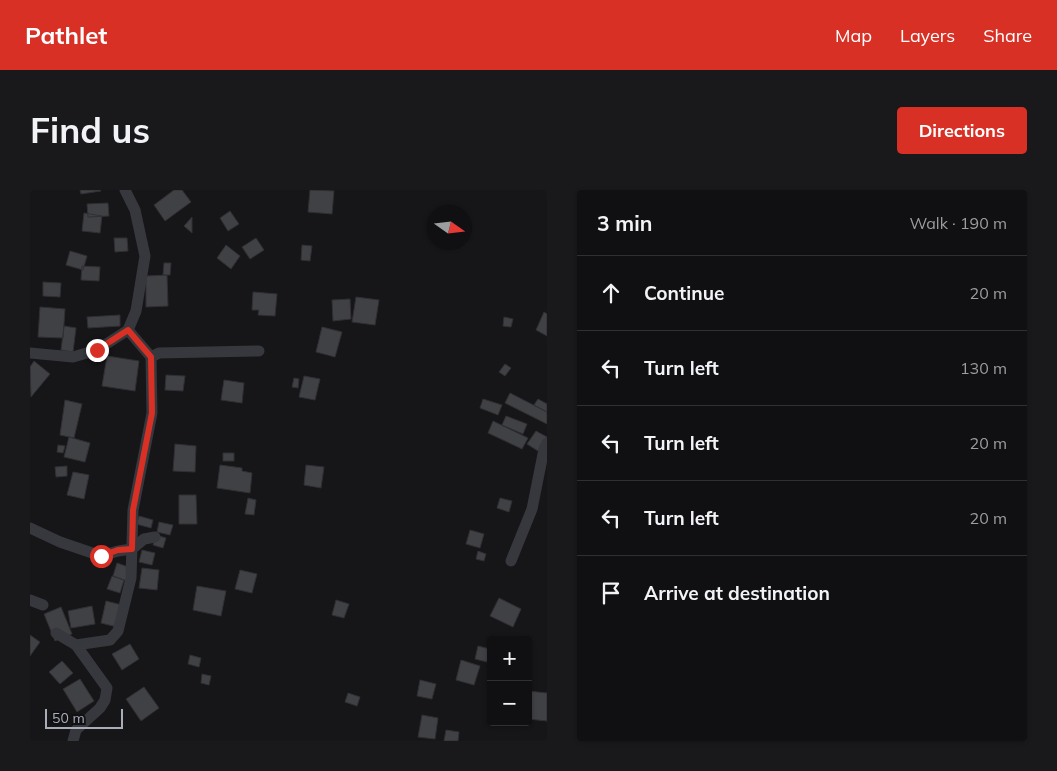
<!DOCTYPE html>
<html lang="en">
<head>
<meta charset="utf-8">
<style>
	:root { --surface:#101012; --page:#19191b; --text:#f1f3f6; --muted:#9c9d9f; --line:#303032; --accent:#d93025 }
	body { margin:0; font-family:Mulish,sans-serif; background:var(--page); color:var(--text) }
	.controls { position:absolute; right:15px; bottom:15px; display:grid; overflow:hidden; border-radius:5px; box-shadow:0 1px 4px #0004 }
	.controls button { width:45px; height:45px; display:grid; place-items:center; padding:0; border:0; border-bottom:1px solid var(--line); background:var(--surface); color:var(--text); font:25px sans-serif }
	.compass { position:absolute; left:397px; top:15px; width:45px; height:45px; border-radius:50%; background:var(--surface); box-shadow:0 1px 4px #0004; rotate:104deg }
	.scale { position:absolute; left:15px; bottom:12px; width:78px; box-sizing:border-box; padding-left:5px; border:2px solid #a8adb8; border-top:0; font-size:14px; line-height:18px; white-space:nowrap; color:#a8adb8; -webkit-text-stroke:4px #111113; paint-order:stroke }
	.stop { position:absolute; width:15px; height:15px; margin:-11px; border:4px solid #d93025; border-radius:50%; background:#fff }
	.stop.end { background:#d93025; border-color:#fff; box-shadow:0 1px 5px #0008 }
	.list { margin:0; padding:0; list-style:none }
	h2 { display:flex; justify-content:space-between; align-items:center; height:65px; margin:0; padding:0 20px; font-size:21px }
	h2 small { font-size:16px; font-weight:400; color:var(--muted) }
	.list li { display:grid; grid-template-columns:32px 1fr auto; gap:15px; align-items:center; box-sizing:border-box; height:75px; padding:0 20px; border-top:1px solid var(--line) }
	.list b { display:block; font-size:19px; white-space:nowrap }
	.list em { font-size:16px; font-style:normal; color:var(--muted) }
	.icon { flex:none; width:28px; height:28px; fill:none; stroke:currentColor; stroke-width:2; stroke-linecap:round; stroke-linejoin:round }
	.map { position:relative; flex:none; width:517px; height:551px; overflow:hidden; border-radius:5px }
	header { display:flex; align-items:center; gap:30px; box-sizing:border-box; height:70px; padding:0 25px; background:var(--accent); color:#fff }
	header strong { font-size:24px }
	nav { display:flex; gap:28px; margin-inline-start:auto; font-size:18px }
	.intro { display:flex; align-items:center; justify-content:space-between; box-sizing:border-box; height:120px; padding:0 30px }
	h1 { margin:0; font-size:35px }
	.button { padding:12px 22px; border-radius:5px; background:var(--accent); color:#fff; font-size:18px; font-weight:700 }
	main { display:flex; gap:30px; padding:0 30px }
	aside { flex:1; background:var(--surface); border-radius:5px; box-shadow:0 1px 4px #0004 }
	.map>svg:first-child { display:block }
	.building { fill:#404145; stroke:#303034 }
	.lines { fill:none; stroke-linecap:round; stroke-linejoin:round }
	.minor { stroke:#37383d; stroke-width:11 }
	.route { stroke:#d93025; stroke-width:6 }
</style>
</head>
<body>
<header>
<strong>Pathlet</strong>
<nav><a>Map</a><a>Layers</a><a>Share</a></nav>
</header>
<div class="intro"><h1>Find us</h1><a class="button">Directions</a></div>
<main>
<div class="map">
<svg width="517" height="551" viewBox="0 0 517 551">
	<rect width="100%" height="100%" fill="#161618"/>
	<path class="building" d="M50,0H70L71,1L51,4Z
		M144,0H152L161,12L135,31L124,15Z
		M280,0L304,1L302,24L278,22Z
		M78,13L79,26L58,27L57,14Z
		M200,21L209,34L198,41L190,28Z
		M54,23L72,26L70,43L52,41Z
		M162,27V43L154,36Z
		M84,48H97L98,61L85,62Z
		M226,48L234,60L220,69L212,57Z
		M196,55L210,66L201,79L187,68Z
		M272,55L282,56L280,71L271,70Z
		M40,61L57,66L53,80L36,75Z
		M134,73H141L140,85H133Z
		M52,76L70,77L69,91L51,90Z
		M137,85L138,116L116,117V86Z
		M13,92L31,93L30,107L13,106Z
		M223,102L247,104L245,126L228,125L229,120H222Z
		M326,107L349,110L345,135L322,132Z
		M320,109L321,129L303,131L302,110Z
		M10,117L35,119L33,148L8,147Z
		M514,122L517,124V146L506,140Z
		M90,125V136L58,138L57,127Z
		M474,127L483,129L481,137L473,136Z
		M34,136L46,138L43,162L31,160Z
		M292,137L312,142L305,167L286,162Z
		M77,166L109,171L105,201L72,196Z
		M4,171L20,184L1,207L0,177Z
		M475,174L481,178L475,186L469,182Z
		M136,185L155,186L153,201L135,200Z
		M274,186L290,189L285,210L269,207Z
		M264,188L269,189L268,198L262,197Z
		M194,190L214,193L212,213L191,210Z
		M480,203L517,222V234L475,213Z
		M453,209L472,215L468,225L450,218Z
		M508,209L517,214V222L504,215Z
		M35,210L52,214L44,248L30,245Z
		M476,226L497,234L493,244L472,235Z
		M463,231L498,248L492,259L458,243Z
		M506,241L517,247L508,261L497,254Z
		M39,247L60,253L55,272L34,267Z
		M145,254L166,256L165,282L143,281Z
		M28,255L35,256L33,263L27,262Z
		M193,263H204V271H193Z
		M190,275L212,278V281L222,283L220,303L187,298Z
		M276,275L294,277L291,298L274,295Z
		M37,276V286L26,287L25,277Z
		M43,282L59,285L54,309L37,305Z
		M149,305H166L167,334H149Z
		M218,308L226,310L224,325L215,324Z
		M470,308L482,311L479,322L467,318Z
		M109,326L123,330L121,338L106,334Z
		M129,332L143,335L140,345L127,342Z
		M440,340L454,344L450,358L436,354Z
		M126,345L136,348L133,358L123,355Z
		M112,360L125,363L122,375L109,372Z
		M448,361L456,364L454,371L446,369Z
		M87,373L101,378L97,391L83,386Z
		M112,378L129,380L127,400L109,398Z
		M210,380L227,384L222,403L205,399Z
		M82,386L94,390L90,403L77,399Z
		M167,396L196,401L191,426L163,420Z
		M469,408L491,419L483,437L460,426Z
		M306,410L319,414L314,428L302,425Z
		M76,411L92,415L87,437L71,433Z
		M62,416L65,434L41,438L38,421Z
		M31,417L42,444L25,451L14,424Z
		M0,445L10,452L0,466Z
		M100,454L109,469L92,480L82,464Z
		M448,456L460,459L457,472L445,469Z
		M160,465L171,468L169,477L158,474Z
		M431,470L450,476L444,495L426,490Z
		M32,471L43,483L30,494L19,482Z
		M172,484L181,486L179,495L171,493Z
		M50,489L64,511L47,522L33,499Z
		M390,490L406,494L402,509L387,506Z
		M114,497L129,518L111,531L96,509Z
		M498,501L517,503V531L498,529Z
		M318,503L330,507L327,516L315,512Z
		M392,525L408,528L405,549L388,547Z
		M416,540L429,542L428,551H414Z"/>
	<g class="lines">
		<path class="minor" d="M0,163L43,167L67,160L98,140L106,121L115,66L105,20L95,0
			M121,167L129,163L229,161
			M0,338L30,352L71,366L88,361L102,359L114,349L125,347
			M481,371L502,319L514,259L517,253
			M0,410L13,415
			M26,443L46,455L77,498L75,510L70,518L46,540L43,551
			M46,455L80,450L88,441L101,388L103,320L122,223L121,167L98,140"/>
	</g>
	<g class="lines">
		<path class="route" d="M67,160L98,140L121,167L122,223L103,320L102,359L88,360L71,366"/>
	</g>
</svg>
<div class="controls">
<button>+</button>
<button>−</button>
</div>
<svg class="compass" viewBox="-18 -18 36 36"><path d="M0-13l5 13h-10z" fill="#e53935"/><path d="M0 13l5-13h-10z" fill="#9c9d9f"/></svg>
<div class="scale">50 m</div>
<div class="stop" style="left:71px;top:366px"></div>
<div class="stop end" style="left:67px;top:160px"></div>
</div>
<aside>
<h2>3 min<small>Walk · 190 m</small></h2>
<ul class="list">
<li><svg class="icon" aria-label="ahead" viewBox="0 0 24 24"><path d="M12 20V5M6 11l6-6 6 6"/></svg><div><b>Continue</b></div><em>20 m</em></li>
<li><svg class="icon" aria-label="left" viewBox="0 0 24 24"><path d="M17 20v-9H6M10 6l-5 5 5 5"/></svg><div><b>Turn left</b></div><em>130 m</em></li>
<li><svg class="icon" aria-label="left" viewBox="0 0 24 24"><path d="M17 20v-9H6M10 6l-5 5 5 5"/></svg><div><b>Turn left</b></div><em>20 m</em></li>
<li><svg class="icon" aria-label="left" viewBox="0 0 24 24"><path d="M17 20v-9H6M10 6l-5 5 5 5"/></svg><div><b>Turn left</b></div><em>20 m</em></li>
<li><svg class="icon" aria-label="arrive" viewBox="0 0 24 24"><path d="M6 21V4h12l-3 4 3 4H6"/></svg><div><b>Arrive at destination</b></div></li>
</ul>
</aside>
</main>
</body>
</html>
